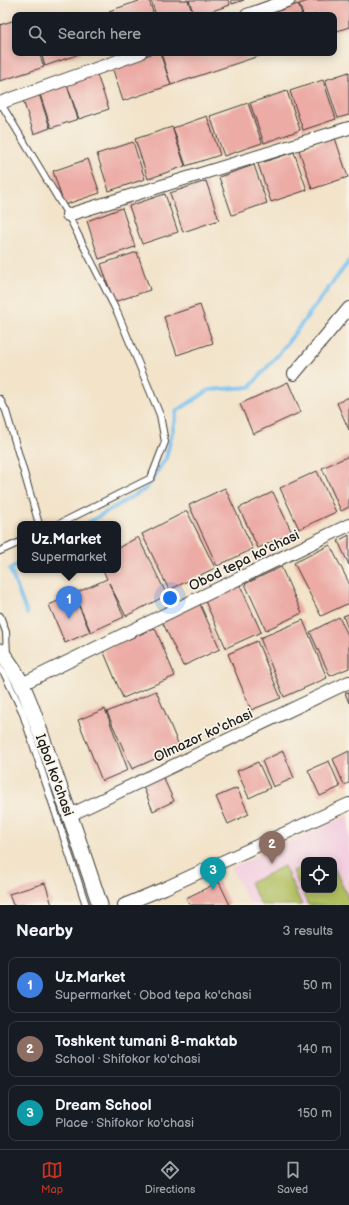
<!DOCTYPE html>
<html lang="en">
<head>
<meta charset="utf-8">
<style>
	:root { --surface:#171b24; --page:#20242c; --text:#f1f3f6; --muted:#9ea1a6; --line:#363941; --accent:#c8321e }
	body { margin:0; font-family:"Balsamiq Sans",sans-serif; background:var(--page); color:var(--text) }
	.controls { position:absolute; right:12px; bottom:12px; display:grid; overflow:hidden; border-radius:8px; box-shadow:0 2px 10px #0003 }
	.controls button { width:36px; height:36px; display:grid; place-items:center; padding:0; border:0; border-bottom:1px solid var(--line); background:var(--surface); color:var(--text); font:20px sans-serif }
	.you { position:absolute; left:170px; top:598px; width:14px; height:14px; margin:-10px; border:3px solid #fff; border-radius:50%; background:#1a73e8; box-shadow:0 0 0 6px #1a73e833 }
	.badge { display:grid; place-items:center; width:26px; height:26px; border-radius:50%; background:var(--accent); color:#fff; font-size:13px; font-weight:700 }
	.pin { position:absolute; translate:-50% -33px; filter:drop-shadow(0 1px 2px #0008) }
	.pin::after { content:''; position:absolute; top:21px; width:14px; height:12px; background:inherit; clip-path:polygon(0 0,100% 0,50% 100%) }
	.popup { position:absolute; left:17px; top:521px; width:104px; height:52px; box-sizing:border-box; display:grid; place-content:center; border-radius:8px; background:var(--surface); filter:drop-shadow(0 1px 3px #0005); font-size:13px; white-space:nowrap; color:var(--muted) }
	.popup b { font-size:15px; color:var(--text) }
	.popup::after { content:''; position:absolute; left:50%; top:100%; margin-left:-8px; border:8px solid transparent; border-top-color:var(--surface) }
	.list { margin:0; padding:0; list-style:none }
	h2 { display:flex; justify-content:space-between; align-items:center; height:52px; margin:0; padding:0 16px; font-size:17px }
	h2 small { font-size:13px; font-weight:400; color:var(--muted) }
	.list li { display:grid; grid-template-columns:26px 1fr auto; gap:12px; align-items:center; box-sizing:border-box; height:56px; margin:0 8px 8px; padding:0 8px; border:1px solid var(--line); border-radius:8px }
	.list b { display:block; font-size:15px; white-space:nowrap }
	.list p { margin:0; font-size:13px; white-space:nowrap; color:var(--muted) }
	.list em { font-size:13px; font-style:normal; color:var(--muted) }
	.icon { flex:none; width:22px; height:22px; fill:none; stroke:currentColor; stroke-width:2; stroke-linecap:round; stroke-linejoin:round }
	.map { position:relative; flex:none; width:349px; height:905px; overflow:hidden }
	.search { position:absolute; background:var(--surface); box-shadow:0 2px 10px #0003; left:12px; right:12px; top:12px; height:44px; display:flex; align-items:center; gap:10px; box-sizing:border-box; padding:0 14px; border-radius:8px; color:var(--muted); font-size:15px }
	.sheet { height:244px; background:var(--surface) }
	nav { display:flex; justify-content:space-around; align-items:center; box-sizing:border-box; height:56px; border-top:1px solid var(--line); background:var(--surface); font-size:11px; color:var(--muted) }
	nav a { display:grid; justify-items:center; gap:2px }
	nav .on { color:var(--accent) }
	.map>svg:first-child { display:block }
	.built { fill:#f3cfe0; fill-rule:evenodd }
	.green { fill:#b1bf61; stroke:#666e3e }
	.lines { fill:none; stroke-linecap:round; stroke-linejoin:round }
	.stream { stroke:#77c1f0; stroke-width:4 }
	.building { fill:#ecaba5 }
	.service-casing { stroke:#3c3a36; stroke-width:8 }
	.minor-casing { stroke:#3c3a36; stroke-width:14 }
	.tertiary-casing { stroke:#3c3a36; stroke-width:17 }
	.service { stroke:#fff; stroke-width:6 }
	.minor { stroke:#fff; stroke-width:12 }
	.tertiary { stroke:#fff; stroke-width:15 }
	.labels { text-anchor:middle; stroke-width:3.5; stroke-linejoin:round; paint-order:stroke }
	.street-label { font-size:14px; fill:#1c1c1c; stroke:#f7f3e8 }
</style>
</head>
<body>
<div class="map">
<svg width="349" height="905" viewBox="0 0 349 905">
	<rect width="100%" height="100%" fill="#f7f3e8"/>
	<filter id="ink" filterUnits="userSpaceOnUse"><feTurbulence type="fractalNoise" baseFrequency=".025" numOctaves="2"/><feDisplacementMap in="SourceGraphic" scale="8" xChannelSelector="R" yChannelSelector="G"/><feConvolveMatrix kernelMatrix="1 2 1 2 8 2 1 2 1" color-interpolation-filters="sRGB"/></filter>
	<filter id="wash" filterUnits="userSpaceOnUse"><feTurbulence type="fractalNoise" baseFrequency=".012" numOctaves="4" result="noise"/><feDisplacementMap in="SourceGraphic" scale="16" xChannelSelector="R" yChannelSelector="G"/><feGaussianBlur stdDeviation="0.9" result="paint"/><feColorMatrix in="noise" values="0 0 0 0 0 0 0 0 0 0 0 0 0 0 0 0 0 1.4 0 .05"/><feComposite in="paint" operator="in"/></filter>
	<g filter="url(#wash)">
		<rect width="100%" height="100%" fill="#f2e3c9"/>
		<path class="built" d="M349,815V905H250L231,868ZM304,860H334V890H304Z"/>
		<path class="green" d="M284,866L302,905H261L250,883Z
			M304,866V890H334V867L349,900V905H308L293,871Z"/>
		<g class="lines">
			<path class="stream" d="M86,524L147,488L166,458L177,411L209,390L250,387L282,350L349,261
				M20,563L10,569L27,614"/>
		</g>
		<g id="blocks">
			<path class="building" d="M142,0H149L154,15H110L109,11Z
				M151,0H188L193,15H156Z
				M189,0H228L230,5L200,15H194Z
				M231,0H244L232,4Z
				M311,0H349V27L334,32V15H303L299,4Z
				M298,4L302,15H267Z
				M15,20V53H39L44,67L0,81V25Z
				M41,53H82L45,66Z
				M154,53H160L171,85L123,101L112,67Z
				M161,53H268L171,85Z
				M96,72L109,109L79,119L66,82Z
				M349,72V115L338,118L325,80Z
				M323,80L336,119L303,130L290,91Z
				M66,82L78,119L51,128L39,91Z
				M38,91L50,128L34,134L22,97Z
				M287,91L300,130L264,143L250,103Z
				M248,103L262,143L224,156L210,116Z
				M207,116L220,155L186,166L173,128Z
				M172,127L185,166L148,179L135,139Z
				M335,138L348,177L312,189L299,150Z
				M133,142L145,179L109,191L97,154Z
				M294,152L307,190L271,202L258,164Z
				M88,159L100,193L64,205L53,171Z
				M254,165L267,203L232,215L219,177Z
				M206,181L219,220L183,232L170,193Z
				M165,194L178,232L142,244L129,206Z
				M122,208L135,247L99,259L87,221Z
				M137,252L150,290L114,302L101,264Z
				M200,305L213,343L177,355L164,317Z
				M288,382L301,412L253,434L240,404Z
				M349,397V430L337,403Z
				M349,456V507L341,511L322,468Z
				M317,471L336,512L299,529L280,488Z
				M225,488L253,549L217,566L189,505Z
				M273,492L292,533L258,548L239,508Z
				M187,511L215,568L169,590L142,534Z
				M349,535V565L338,541Z
				M138,537L167,595L126,616L109,583L124,617L91,632L76,599L90,632L65,643L49,605L107,579L103,570H118V548Z
				M330,545L349,583V603L321,616L294,563Z
				M281,567L302,613L266,630L245,584Z
				M240,585L261,632L226,648L205,601Z
				M199,602L220,649L183,666L161,619Z
				M349,614V631L343,616Z
				M339,617L349,637V668L330,676L310,632Z
				M303,620L327,678L284,697L260,638Z
				M155,628L175,676L123,698L103,650Z
				M257,641L281,698L251,710L228,654Z
				M156,691L180,748L132,769L107,712Z
				M349,692V703L345,693Z
				M105,709L128,770L102,781L78,720Z
				M283,751L294,778L273,787L262,761Z
				M349,751V783L344,785L333,759Z
				M329,761L340,787L320,796L308,770Z
				M258,762L270,788L249,798L237,771Z
				M162,775L174,801L153,811L142,784Z
				M237,788L249,814L228,824L216,797Z
				M219,882L230,905H190L186,898Z
				M45,883L52,905H13L9,894Z"/>
		</g>
	</g>
	<g filter="url(#ink)">
		<use href="#blocks" fill-opacity="0" stroke="#3c3a36" stroke-width="1"/>
		<g class="lines">
			<g class="service-casing">
				<path id="service" d="M0,102L68,215L118,314L160,415L165,442L151,478L59,524
					M0,399L6,411L39,524
					M0,551L20,542
					M0,616L6,632L7,655
					M0,669L5,675L22,711L86,905"/>
			</g>
			<g class="minor-casing">
				<path id="minor" d="M247,15L289,0
					M0,103L140,53
					M68,215L349,128
					M294,374L349,308
					M22,684L349,525
					M70,815L349,682
					M124,905L165,888L349,804"/>
			</g>
			<g class="tertiary-casing">
				<path id="tertiary" d="M0,651C24,678 34,715 46,749C65,801 83,853 100,905"/>
			</g>
			<use href="#service" class="service"/>
			<use href="#minor" class="minor"/>
			<use href="#tertiary" class="tertiary"/>
		</g>
	</g>
	<g class="labels">
		<g class="street-label">
			<text transform="translate(244 560) rotate(-26)" y="5">Obod tepa ko'chasi</text>
			<text transform="translate(203 735) rotate(-25)" y="5">Olmazor ko'chasi</text>
			<text transform="translate(55 775) rotate(70)" y="5">Iqbol ko'chasi</text>
		</g>
	</g>
</svg>
<div class="controls">
<button><svg class="icon" aria-label="locate" viewBox="0 0 24 24"><circle cx="12" cy="12" r="6"/><path d="M12 2v4M12 18v4M2 12h4M18 12h4"/></svg></button>
</div>
<div class="you"></div>
<div class="pin badge" style="left:69px;top:619px;background:#3f7fe0">1</div>
<div class="popup"><b>Uz.Market</b>Supermarket</div>
<div class="pin badge" style="left:272px;top:864px;background:#8d6e63">2</div>
<div class="pin badge" style="left:213px;top:890px;background:#0f9aa8">3</div>
<div class="search"><svg class="icon" aria-label="search" viewBox="0 0 24 24"><circle cx="10" cy="10" r="6"/><path d="M15 15l6 6"/></svg>Search here</div>
</div>
<section class="sheet">
<h2>Nearby<small>3 results</small></h2>
<ul class="list">
<li><span class="badge" style="background:#3f7fe0">1</span><div><b>Uz.Market</b><p>Supermarket · Obod tepa ko'chasi</p></div><em>50 m</em></li>
<li><span class="badge" style="background:#8d6e63">2</span><div><b>Toshkent tumani 8-maktab</b><p>School · Shifokor ko'chasi</p></div><em>140 m</em></li>
<li><span class="badge" style="background:#0f9aa8">3</span><div><b>Dream School</b><p>Place · Shifokor ko'chasi</p></div><em>150 m</em></li>
</ul>
</section>
<nav>
<a class="on"><svg class="icon" aria-label="map" viewBox="0 0 24 24"><path d="M3 6l6-2 6 2 6-2v14l-6 2-6-2-6 2zM9 4v14M15 6v14"/></svg>Map</a>
<a><svg class="icon" aria-label="directions" viewBox="0 0 24 24"><path d="M12 3l9 9-9 9-9-9zM9 14v-3h6M13 9l2 2-2 2"/></svg>Directions</a>
<a><svg class="icon" aria-label="saved" viewBox="0 0 24 24"><path d="M7 4h10v16l-5-4-5 4z"/></svg>Saved</a>
</nav>
</body>
</html>
